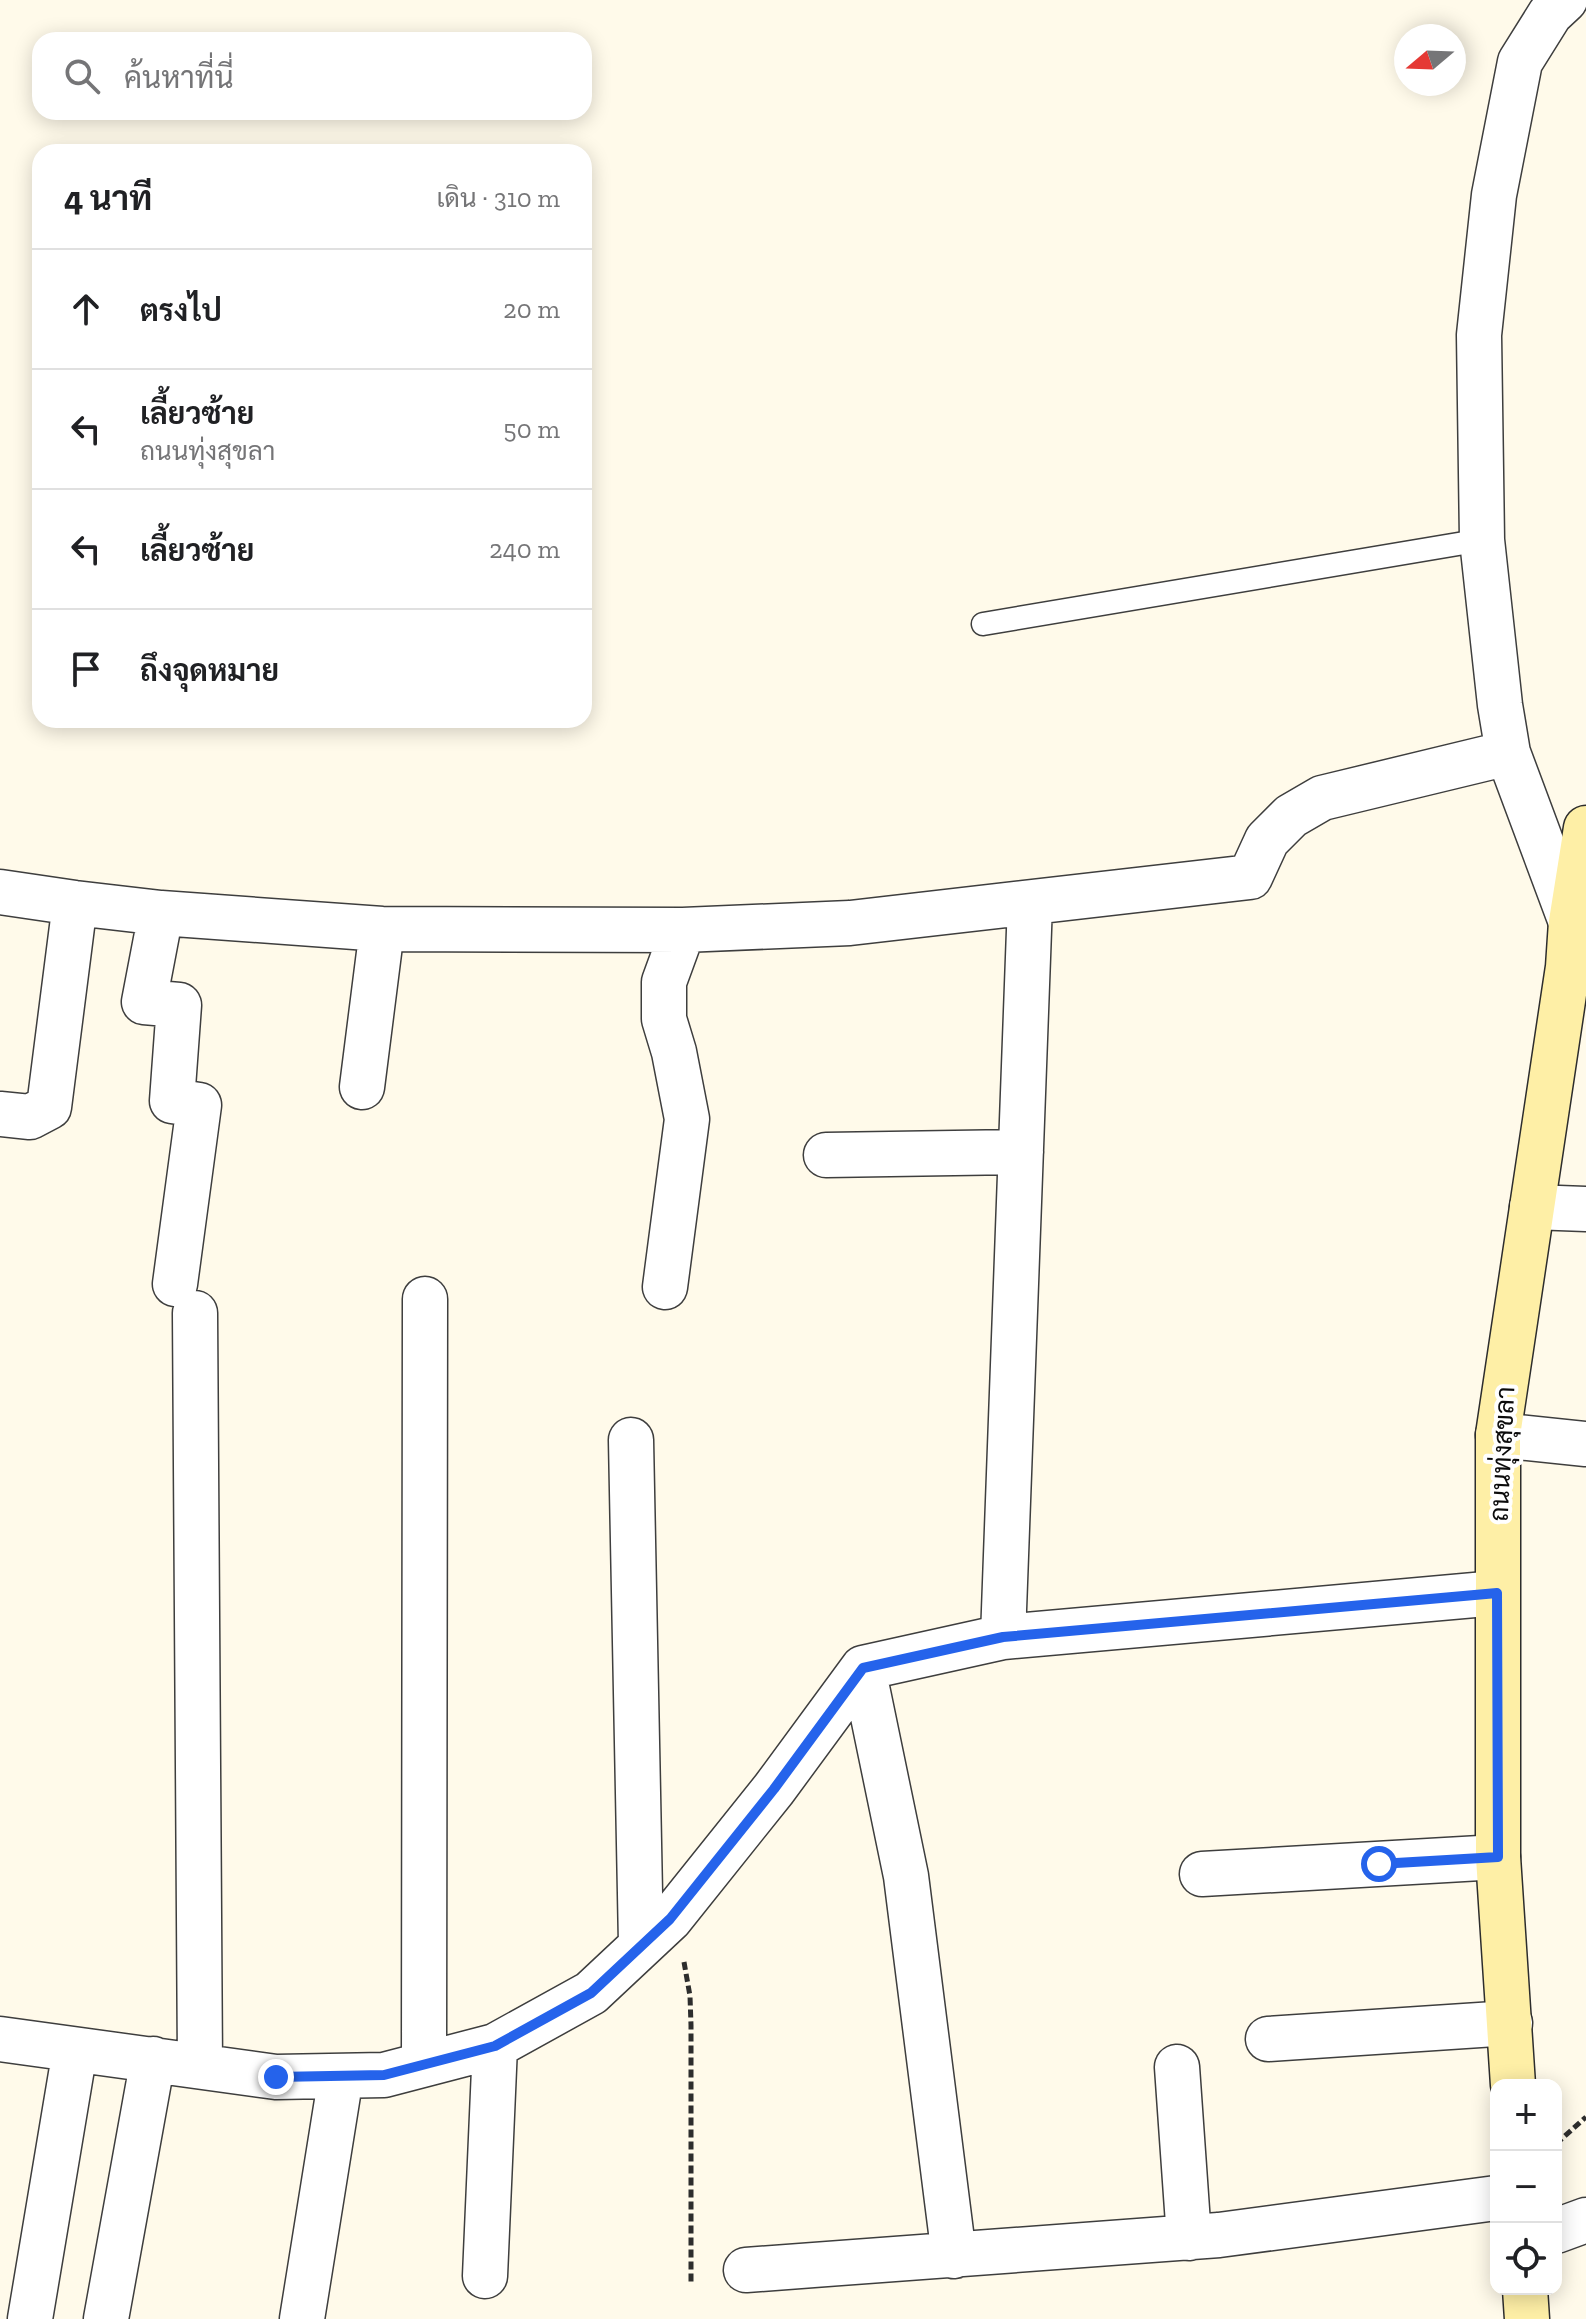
<!DOCTYPE html>
<html lang="th">
<head>
<meta charset="utf-8">
<style>
	:root { --surface:#fff; --page:#f6f6f6; --text:#202124; --muted:#757577; --line:#e0e0e0 }
	body { margin:0; font-family:"Zilla Slab",Sarabun,serif; background:var(--page); color:var(--text) }
	.controls { position:absolute; right:24px; bottom:24px; display:grid; overflow:hidden; border-radius:16px; box-shadow:0 4px 20px #0003 }
	.controls button { width:72px; height:72px; display:grid; place-items:center; padding:0; border:0; border-bottom:2px solid var(--line); background:var(--surface); color:var(--text); font:40px sans-serif }
	.compass { position:absolute; left:1394px; top:24px; width:72px; height:72px; border-radius:50%; background:var(--surface); box-shadow:0 4px 20px #0003; rotate:251deg }
	.stop { position:absolute; width:24px; height:24px; margin:-18px; border:6px solid #2563eb; border-radius:50%; background:#fff }
	.stop.end { background:#2563eb; border-color:#fff; box-shadow:0 2px 8px #0008 }
	.list { margin:0; padding:0; list-style:none }
	h2 { display:flex; justify-content:space-between; align-items:center; height:104px; margin:0; padding:0 32px; font-size:34px }
	h2 small { font-size:26px; font-weight:400; color:var(--muted) }
	.list li { display:grid; grid-template-columns:52px 1fr auto; gap:24px; align-items:center; box-sizing:border-box; height:120px; padding:0 32px; border-top:2px solid var(--line) }
	.list b { display:block; font-size:30px; white-space:nowrap }
	.list p { margin:0; font-size:26px; white-space:nowrap; color:var(--muted) }
	.list em { font-size:26px; font-style:normal; color:var(--muted) }
	.icon { flex:none; width:44px; height:44px; fill:none; stroke:currentColor; stroke-width:2; stroke-linecap:round; stroke-linejoin:round }
	.map { position:relative; flex:none; width:1586px; height:2319px; overflow:hidden }
	.search { position:absolute; background:var(--surface); box-shadow:0 4px 20px #0003; left:32px; top:32px; width:560px; height:88px; display:flex; align-items:center; gap:20px; box-sizing:border-box; padding:0 28px; border-radius:24px; color:var(--muted); font-size:30px }
	.panel { position:absolute; background:var(--surface); box-shadow:0 4px 20px #0003; left:32px; top:144px; width:560px; height:584px; border-radius:24px }
	.map>svg:first-child { display:block }
	.lines { fill:none; stroke-linecap:round; stroke-linejoin:round }
	.lane-casing { stroke:#3e3e3e; stroke-width:25 }
	.street-casing { stroke:#3e3e3e; stroke-width:47 }
	.secondary-casing { stroke:#2d2d2d; stroke-width:47 }
	.path { stroke:#2d2d2d; stroke-width:5; stroke-dasharray:8 4; stroke-linecap:butt }
	.lane { stroke:#fff; stroke-width:22 }
	.street { stroke:#fff; stroke-width:44 }
	.secondary { stroke:#feefa6; stroke-width:44 }
	.route { stroke:#2563eb; stroke-width:10 }
	.labels { text-anchor:middle; stroke-width:8; stroke-linejoin:round; paint-order:stroke }
	.street-label { font-size:26px; fill:#0b0b0b; stroke:#fff }
</style>
</head>
<body>
<div class="map">
<svg width="1586" height="2319" viewBox="0 0 1586 2319">
	<rect width="100%" height="100%" fill="#fffaea"/>
	<g class="lines">
		<g class="lane-casing">
			<path id="lane" d="M983,624L1482,540"/>
		</g>
		<g class="street-casing">
			<path id="street" d="M1565,0L1550,14L1520,62L1494,195L1479,335L1482,540L1500,705L1508,753L1571,922
				M0,892L75,903L161,913L382,929L683,930L850,923L1250,877L1267,840L1291,816L1322,798L1508,753
				M161,913L144,1002L179,1005L172,1101L199,1105L175,1284
				M362,1087L382,929
				M0,1114L30,1117L49,1107L75,903
				M826,1155L1021,1152
				M1532,1207L1586,1209
				M665,1287L687,1119L674,1052L664,1019V982L683,930
				M195,1313L200,2066
				M1498,1435L1586,1444
				M631,1440L641,1944
				M1003,1637L1030,903
				M863,1668L906,1876L954,2256
				M1202,1874L1498,1857
				M0,2039L276,2077L384,2075L495,2046L591,1993L670,1919L774,1789L863,1668L1003,1637L1497,1593
				M1268,2039L1510,2023
				M424,2064L425,1299
				M1177,2067L1189,2238
				M1556,2231L1586,2220
				M746,2270L1219,2235L1496,2198
				M485,2276L495,2046
				M30,2319L75,2050
				M106,2319L153,2059
				M302,2319L341,2076"/>
		</g>
		<g class="secondary-casing">
			<path id="secondary" d="M1513,2085L1498,1857V1435L1568,967L1571,922L1586,828
				M1525,2289L1527,2319"/>
		</g>
		<path class="path" d="M684,1962L690,1996L691,2025V2285
			M1556,2144L1586,2117"/>
		<use href="#lane" class="lane"/>
		<use href="#street" class="street"/>
		<use href="#secondary" class="secondary"/>
	</g>
	<g class="lines">
		<path class="route" d="M276,2077L384,2075L495,2046L591,1993L670,1919L774,1789L863,1668L1003,1637L1497,1593L1498,1857L1379,1864"/>
	</g>
	<g class="labels">
		<g class="street-label">
			<text transform="translate(1502 1454) rotate(-87)" y="9">ถนนทุ่งสุขลา</text>
		</g>
	</g>
</svg>
<div class="controls">
<button>+</button>
<button>−</button>
<button><svg class="icon" aria-label="locate" viewBox="0 0 24 24"><circle cx="12" cy="12" r="6"/><path d="M12 2v4M12 18v4M2 12h4M18 12h4"/></svg></button>
</div>
<svg class="compass" viewBox="-18 -18 36 36"><path d="M0-13l5 13h-10z" fill="#e53935"/><path d="M0 13l5-13h-10z" fill="#757577"/></svg>
<div class="stop" style="left:1379px;top:1864px"></div>
<div class="stop end" style="left:276px;top:2077px"></div>
<div class="search"><svg class="icon" aria-label="search" viewBox="0 0 24 24"><circle cx="10" cy="10" r="6"/><path d="M15 15l6 6"/></svg>ค้นหาที่นี่</div>
<section class="panel">
<h2>4 นาที<small>เดิน · 310 m</small></h2>
<ul class="list">
<li><svg class="icon" aria-label="ahead" viewBox="0 0 24 24"><path d="M12 20V5M6 11l6-6 6 6"/></svg><div><b>ตรงไป</b></div><em>20 m</em></li>
<li><svg class="icon" aria-label="left" viewBox="0 0 24 24"><path d="M17 20v-9H6M10 6l-5 5 5 5"/></svg><div><b>เลี้ยวซ้าย</b><p>ถนนทุ่งสุขลา</p></div><em>50 m</em></li>
<li><svg class="icon" aria-label="left" viewBox="0 0 24 24"><path d="M17 20v-9H6M10 6l-5 5 5 5"/></svg><div><b>เลี้ยวซ้าย</b></div><em>240 m</em></li>
<li><svg class="icon" aria-label="arrive" viewBox="0 0 24 24"><path d="M6 21V4h12l-3 4 3 4H6"/></svg><div><b>ถึงจุดหมาย</b></div></li>
</ul>
</section>
</div>
</body>
</html>
